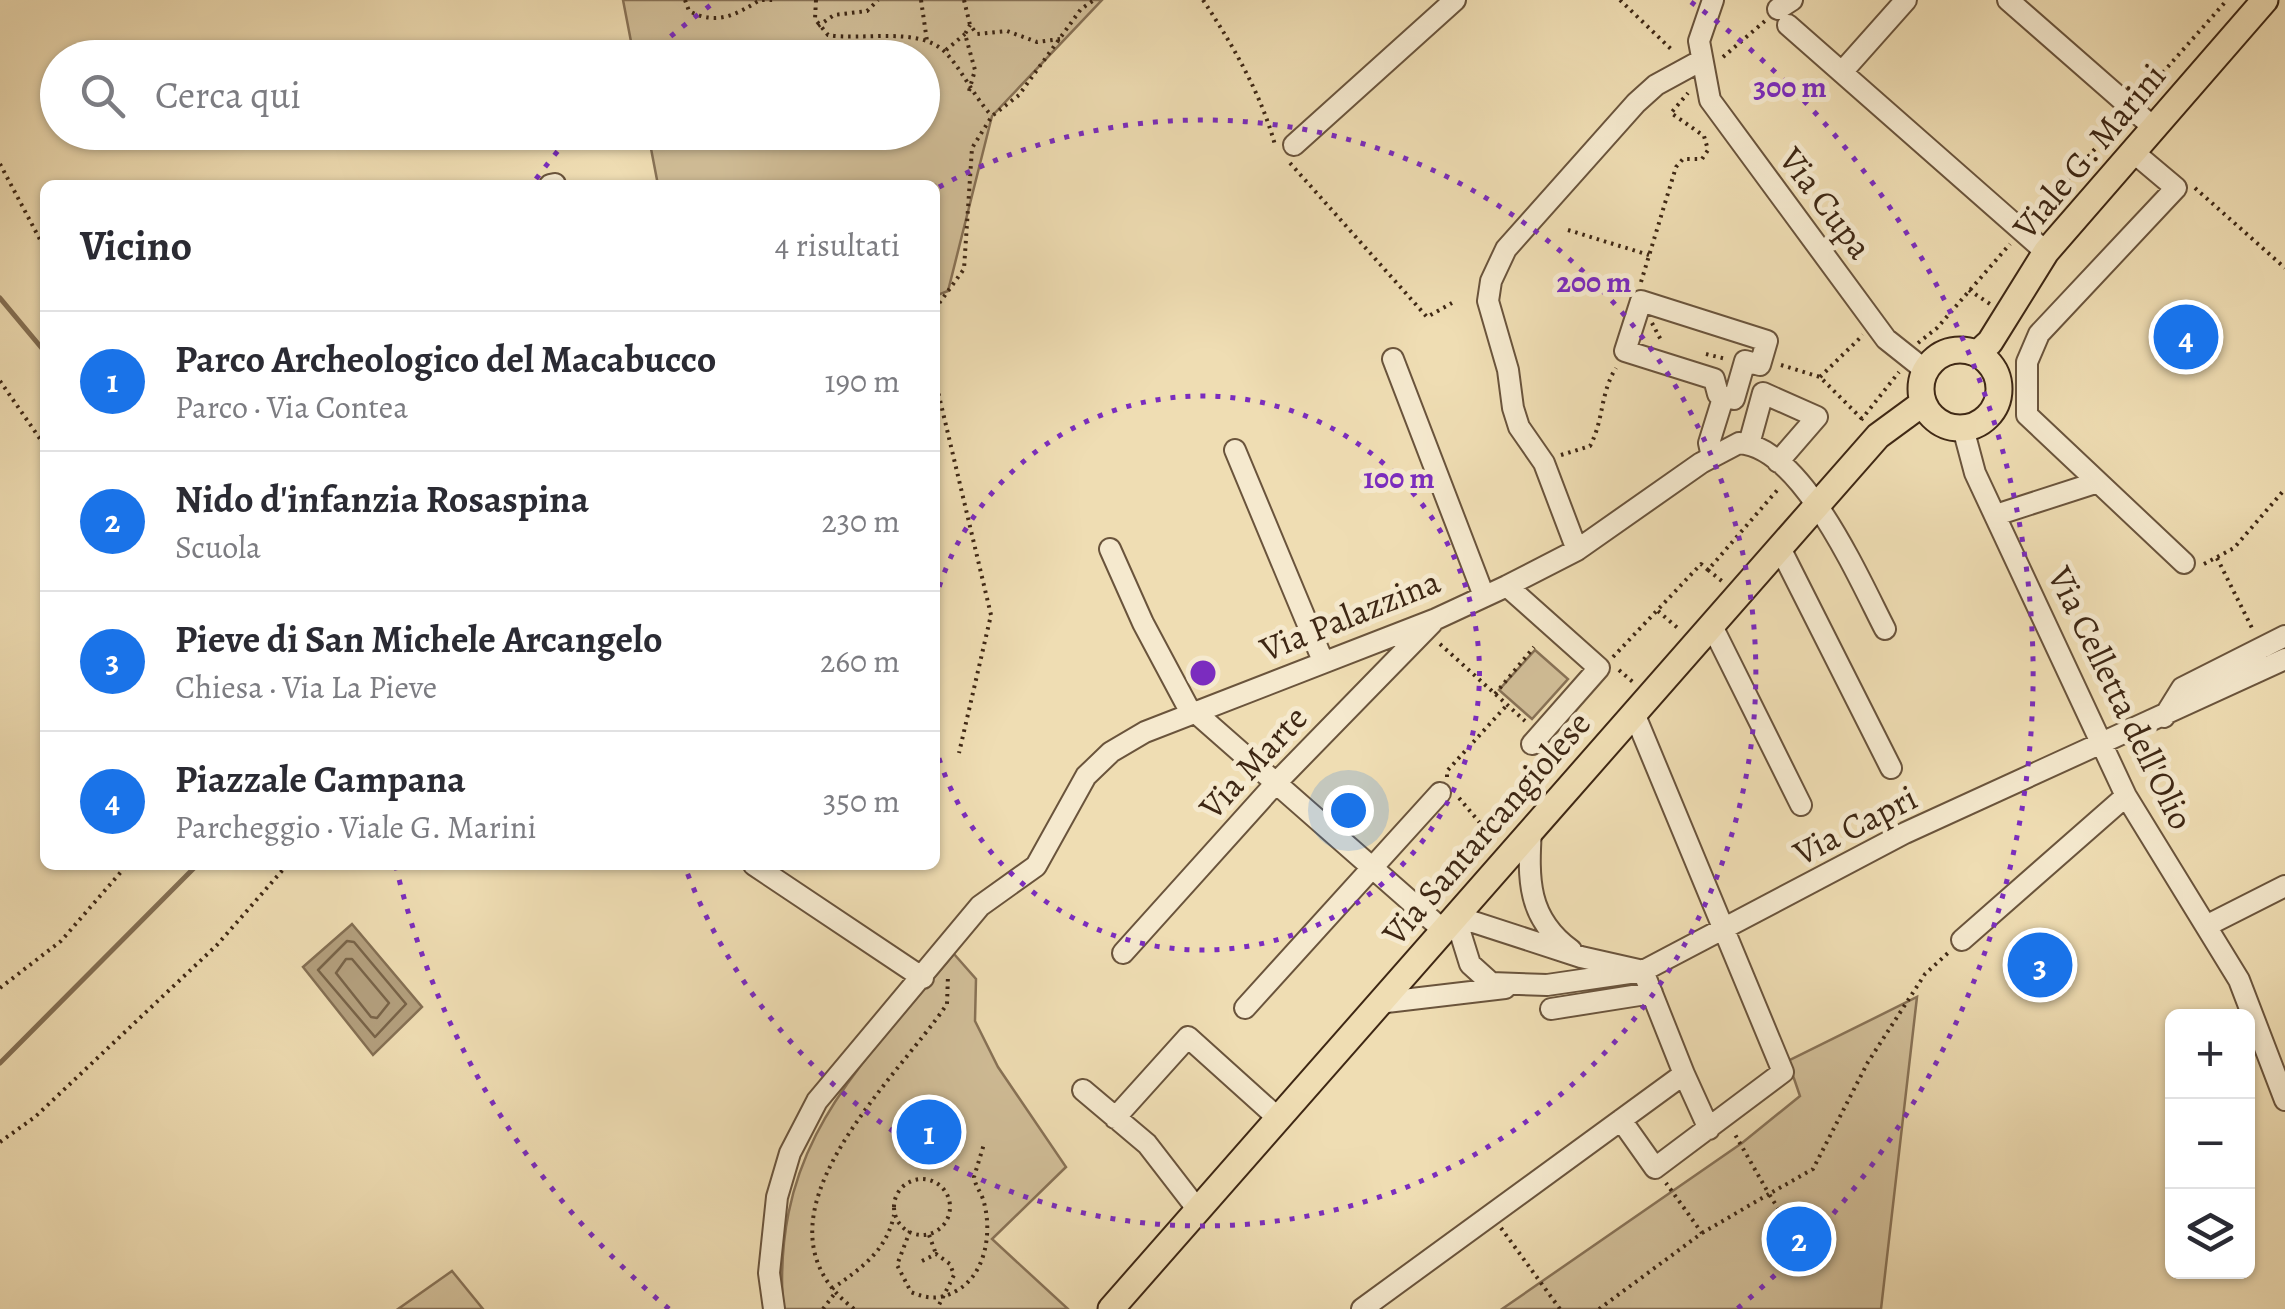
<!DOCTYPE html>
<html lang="it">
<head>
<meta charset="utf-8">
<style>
	:root { --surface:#fff; --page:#f2f2f3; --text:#2b2b33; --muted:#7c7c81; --line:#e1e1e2; --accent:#1a73e8 }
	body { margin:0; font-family:Alegreya,serif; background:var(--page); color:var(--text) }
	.controls { position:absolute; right:30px; bottom:30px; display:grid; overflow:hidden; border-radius:15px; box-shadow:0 2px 8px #0004 }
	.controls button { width:90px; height:90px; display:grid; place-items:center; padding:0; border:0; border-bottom:2px solid var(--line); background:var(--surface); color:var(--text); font:50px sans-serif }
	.you { position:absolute; left:1348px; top:810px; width:35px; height:35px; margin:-25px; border:8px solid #fff; border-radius:50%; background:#1a73e8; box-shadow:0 0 0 15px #1a73e833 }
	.badge { display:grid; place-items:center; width:65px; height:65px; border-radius:50%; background:var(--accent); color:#fff; font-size:32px; font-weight:700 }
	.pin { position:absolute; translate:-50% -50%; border:5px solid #fff; box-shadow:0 2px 10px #0006 }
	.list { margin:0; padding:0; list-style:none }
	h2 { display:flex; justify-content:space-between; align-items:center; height:130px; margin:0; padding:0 40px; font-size:42px }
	h2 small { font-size:32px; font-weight:400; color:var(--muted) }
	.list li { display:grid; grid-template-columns:65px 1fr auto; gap:30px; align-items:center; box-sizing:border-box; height:140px; padding:0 40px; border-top:2px solid var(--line) }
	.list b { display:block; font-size:38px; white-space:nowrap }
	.list p { margin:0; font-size:32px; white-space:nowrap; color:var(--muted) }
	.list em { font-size:32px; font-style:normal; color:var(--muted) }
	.icon { flex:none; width:55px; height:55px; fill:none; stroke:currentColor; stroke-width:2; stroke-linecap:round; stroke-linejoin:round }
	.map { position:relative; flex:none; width:2285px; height:1309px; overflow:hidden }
	.search { position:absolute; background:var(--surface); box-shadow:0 2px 8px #0004; left:40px; top:40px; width:900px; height:110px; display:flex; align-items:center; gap:25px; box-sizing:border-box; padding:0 35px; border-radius:55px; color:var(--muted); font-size:38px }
	.panel { position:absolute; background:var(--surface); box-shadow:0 2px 8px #0004; left:40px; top:180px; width:900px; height:690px; border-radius:15px }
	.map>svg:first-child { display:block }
	.green { fill:#d1be98; stroke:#887256; stroke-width:2.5 }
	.water { fill:#b39f7d; stroke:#846f53; stroke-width:2.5 }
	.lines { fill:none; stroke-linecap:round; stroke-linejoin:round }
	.shore { stroke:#786348; stroke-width:2.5 }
	.stream { stroke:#846f53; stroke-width:5 }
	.minor-casing { stroke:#6a543c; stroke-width:24 }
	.major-casing { stroke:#3e2714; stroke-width:29 }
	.path { stroke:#3e2714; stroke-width:4; stroke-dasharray:2.5 5; stroke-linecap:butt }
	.minor { stroke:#f5e9ce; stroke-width:20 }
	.major { stroke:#efddb3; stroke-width:25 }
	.ring { fill:none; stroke:#7b2cbf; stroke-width:5; stroke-dasharray:5 10 }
	.labels { text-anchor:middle; stroke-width:10; stroke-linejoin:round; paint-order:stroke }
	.street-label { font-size:35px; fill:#3e2714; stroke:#f5e9ce }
	.centre { fill:#7b2cbf; stroke:#f5e9ce; stroke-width:5 }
	.ring-label { font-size:30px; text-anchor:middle; font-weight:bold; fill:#7b2cbf; stroke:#f5e9ce; stroke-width:10; stroke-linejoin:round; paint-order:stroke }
</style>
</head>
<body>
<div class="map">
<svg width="2285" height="1309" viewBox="0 0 2285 1309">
	<rect width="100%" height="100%" fill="#efddb3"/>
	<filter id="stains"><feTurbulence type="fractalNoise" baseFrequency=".002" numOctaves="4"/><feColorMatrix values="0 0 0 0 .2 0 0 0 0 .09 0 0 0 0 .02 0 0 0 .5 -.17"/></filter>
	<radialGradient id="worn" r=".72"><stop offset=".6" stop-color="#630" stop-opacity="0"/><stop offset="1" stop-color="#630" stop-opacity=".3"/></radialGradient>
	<path class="green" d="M623,0H1102L992,116L948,291L935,296V185H658L648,133L922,132V58L634,57Z
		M1535,650L1568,679L1532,719L1499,690Z
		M954,954L976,979L975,1021L998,1067L1066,1167L992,1239L1068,1309H783C772,1143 857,1071 954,954Z
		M1917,997L1881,1309H1502L1742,1143L1800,1096L1788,1061Z
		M452,1271L483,1309H398Z"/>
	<path class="water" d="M352,924L422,1007L373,1055L303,967Z"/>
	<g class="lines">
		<path class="shore" d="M347,941L354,942L406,1004L375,1037L318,970Z
			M346,959H352L389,1003L377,1018L371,1017L336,973Z"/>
		<path class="stream" d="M0,298L45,352
			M0,1063L197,865"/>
		<g class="minor-casing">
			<path id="minor" d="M1713,0L1699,41L1710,100L1886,339L1925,370
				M2008,0L2153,127
				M1778,9L1792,0
				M1788,25L2046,252
				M1842,72L1906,0
				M1294,145L1455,0
				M2132,151L2176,188L2039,334L2027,362V415L2184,563
				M550,185L555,184
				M1641,301L1767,341L1760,365L1745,361L1734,399L1718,394L1714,379L1625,351Z
				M1393,359L1484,596
				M1963,428L1975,473L2126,796L2239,980L2285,1100
				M1749,444L1763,393L1817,417L1778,462
				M1235,450L1323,661
				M1712,457L1709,443L1723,398
				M1996,515L2095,483
				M1780,548L1891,768
				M1110,549L1143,623L1191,713
				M1577,550L1544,463L1519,427L1513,408L1508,370L1488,301L1491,281L1506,249L1636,103L1656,85L1700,61
				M1507,586L1599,668L1532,744
				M1711,624L1801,805
				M1195,712L1442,929
				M2164,717L2182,688L2285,636
				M1531,829C1528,879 1527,918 1571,950
				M754,865L923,978
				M2206,926L2285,886
				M1962,940L2126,796
				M1123,953L1276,783L1432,623
				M1643,971L1581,957L1455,916L1470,964L1491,983L1547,985L1643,971L1905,833L2285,659
				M1378,1003L1505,988
				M1245,1008L1440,793
				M1551,1009L1652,993
				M1684,1074L1709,1129
				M1083,1090L1147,1144L1198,1210
				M1115,1118L1188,1037L1278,1118
				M1621,1120L1655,1168L1783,1072L1634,713
				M774,1309L769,1273L777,1197L790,1153L817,1101L980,906L1036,866L1086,776L1111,752L1145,732L1436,619L1507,586L1577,550L1701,463L1739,443C1802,447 1859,579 1885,629
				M1362,1309L1684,1074L1643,971"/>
		</g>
		<g class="major-casing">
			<path id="major" d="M1921 389a39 39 0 1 1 78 0a39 39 0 1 1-78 0Z
				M1977,354L1990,342L2046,252L2265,0
				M1111,1309L1878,436L1923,403"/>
		</g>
		<path class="path" d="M685,0L689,11C717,26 737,14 760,0H774
			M816,0L815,19L828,35C861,41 919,26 945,52C961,68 974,97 992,116
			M921,0L927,41
			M964,0L970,25L977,34L1007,31L1037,42L1060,39
			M1203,0C1234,47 1261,94 1275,145
			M1620,0L1673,51
			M818,26L834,15L867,11L878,0
			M946,50L965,34
			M1723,57L1765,21
			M969,91L975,70L965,34L970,25
			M2143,95L2227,0
			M1290,163L1427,317L1452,303
			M0,164L45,249
			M2195,188L2285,268
			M2033,218L2120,121
			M1568,230L1649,255
			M1641,282L1676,167L1683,159H1702L1708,150L1704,136L1671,113L1688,93
			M1969,290L1990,304
			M935,309L964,269L972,148L992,116L1019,95L1081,9L1094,0
			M1652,323L1662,342
			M1918,343L1937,328L2010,244
			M1706,354L1726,359
			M1781,365L1820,377L1862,419
			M1820,377L1863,335
			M935,379L991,615L959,753
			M0,381L45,446
			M1861,420L1899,372
			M1561,455L1590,446C1604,420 1600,393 1616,368
			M2217,558L2253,630
			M2204,564L2234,548L2285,489
			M1708,570L1723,582
			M1658,611L1680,630
			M1440,644L1525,721
			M1613,657L1701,564L1708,570L1780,487
			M1619,670L1634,683
			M1495,694L1534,647
			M1447,777V771L1507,705
			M1459,798L1486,830L1527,786L1526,762
			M0,988L61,941L127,865
			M0,1142L35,1117L217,945L287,865
			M894 1207a28 28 0 1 1 56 0a28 28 0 1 1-56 0Z
			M1501,1228L1560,1309
			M910,1231L897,1265L911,1292C927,1299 940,1300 956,1291C986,1275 993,1231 983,1199C980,1191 975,1185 974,1177L984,1144
			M1702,1233L1769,1194L1733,1131
			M929,1235L936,1254
			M1795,1235L1769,1194L1813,1169L1868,1062L1925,974L1948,953
			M922,1261L936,1254L950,1264L954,1275L937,1309
			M832,1289C861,1268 886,1252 894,1215
			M823,1309L835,1293
			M854,1309C738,1220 895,1082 947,1004L948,975
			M1599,1309L1702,1233L1666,1183"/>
		<use href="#minor" class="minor"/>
		<use href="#major" class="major"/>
	</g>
	<g class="ring">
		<path d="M935 601A277 277 0 1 1 935 745"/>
		<path d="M939 187A553 553 0 1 1 685 867"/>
		<path d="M669 1309A830 830 0 0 1 396 867M536 179A830 830 0 0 1 572 134M648 56A830 830 0 0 1 715 2M1691 2A830 830 0 0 1 1737 1309"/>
	</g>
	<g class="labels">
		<g class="street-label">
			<text transform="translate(2089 151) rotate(-50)" y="12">Viale G. Marini</text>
			<text transform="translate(1826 203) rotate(53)" y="12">Via Cupa</text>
			<text transform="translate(1350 615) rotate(-22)" y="12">Via Palazzina</text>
			<text transform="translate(2121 698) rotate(64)" y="12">Via Celletta dell'Olio</text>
			<text transform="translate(1253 762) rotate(-47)" y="12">Via Marte</text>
			<text transform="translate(1855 825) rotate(-27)" y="12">Via Capri</text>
			<text transform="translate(1486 828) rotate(-49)" y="12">Via Santarcangiolese</text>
		</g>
	</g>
	<circle cx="1203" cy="673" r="15" class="centre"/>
	<g class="ring-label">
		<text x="1790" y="97">300 m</text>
		<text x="1594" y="292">200 m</text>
		<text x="1399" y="488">100 m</text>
	</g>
	<rect width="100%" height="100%" filter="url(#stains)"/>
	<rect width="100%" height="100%" fill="url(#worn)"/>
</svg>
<div class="controls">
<button>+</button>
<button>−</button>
<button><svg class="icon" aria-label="layers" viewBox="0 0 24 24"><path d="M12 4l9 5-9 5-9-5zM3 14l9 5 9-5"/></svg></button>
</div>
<div class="you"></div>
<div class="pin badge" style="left:929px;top:1132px">1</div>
<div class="pin badge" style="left:1799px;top:1239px">2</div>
<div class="pin badge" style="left:2040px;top:965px">3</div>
<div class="pin badge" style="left:2186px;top:337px">4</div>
<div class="search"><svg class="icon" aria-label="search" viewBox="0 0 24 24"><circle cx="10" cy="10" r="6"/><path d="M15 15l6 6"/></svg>Cerca qui</div>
<section class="panel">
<h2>Vicino<small>4 risultati</small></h2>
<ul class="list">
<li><span class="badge">1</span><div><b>Parco Archeologico del Macabucco</b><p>Parco · Via Contea</p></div><em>190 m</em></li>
<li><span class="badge">2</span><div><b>Nido d'infanzia Rosaspina</b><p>Scuola</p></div><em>230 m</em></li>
<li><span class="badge">3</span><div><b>Pieve di San Michele Arcangelo</b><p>Chiesa · Via La Pieve</p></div><em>260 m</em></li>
<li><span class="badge">4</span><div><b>Piazzale Campana</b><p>Parcheggio · Viale G. Marini</p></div><em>350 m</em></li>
</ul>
</section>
</div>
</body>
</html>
